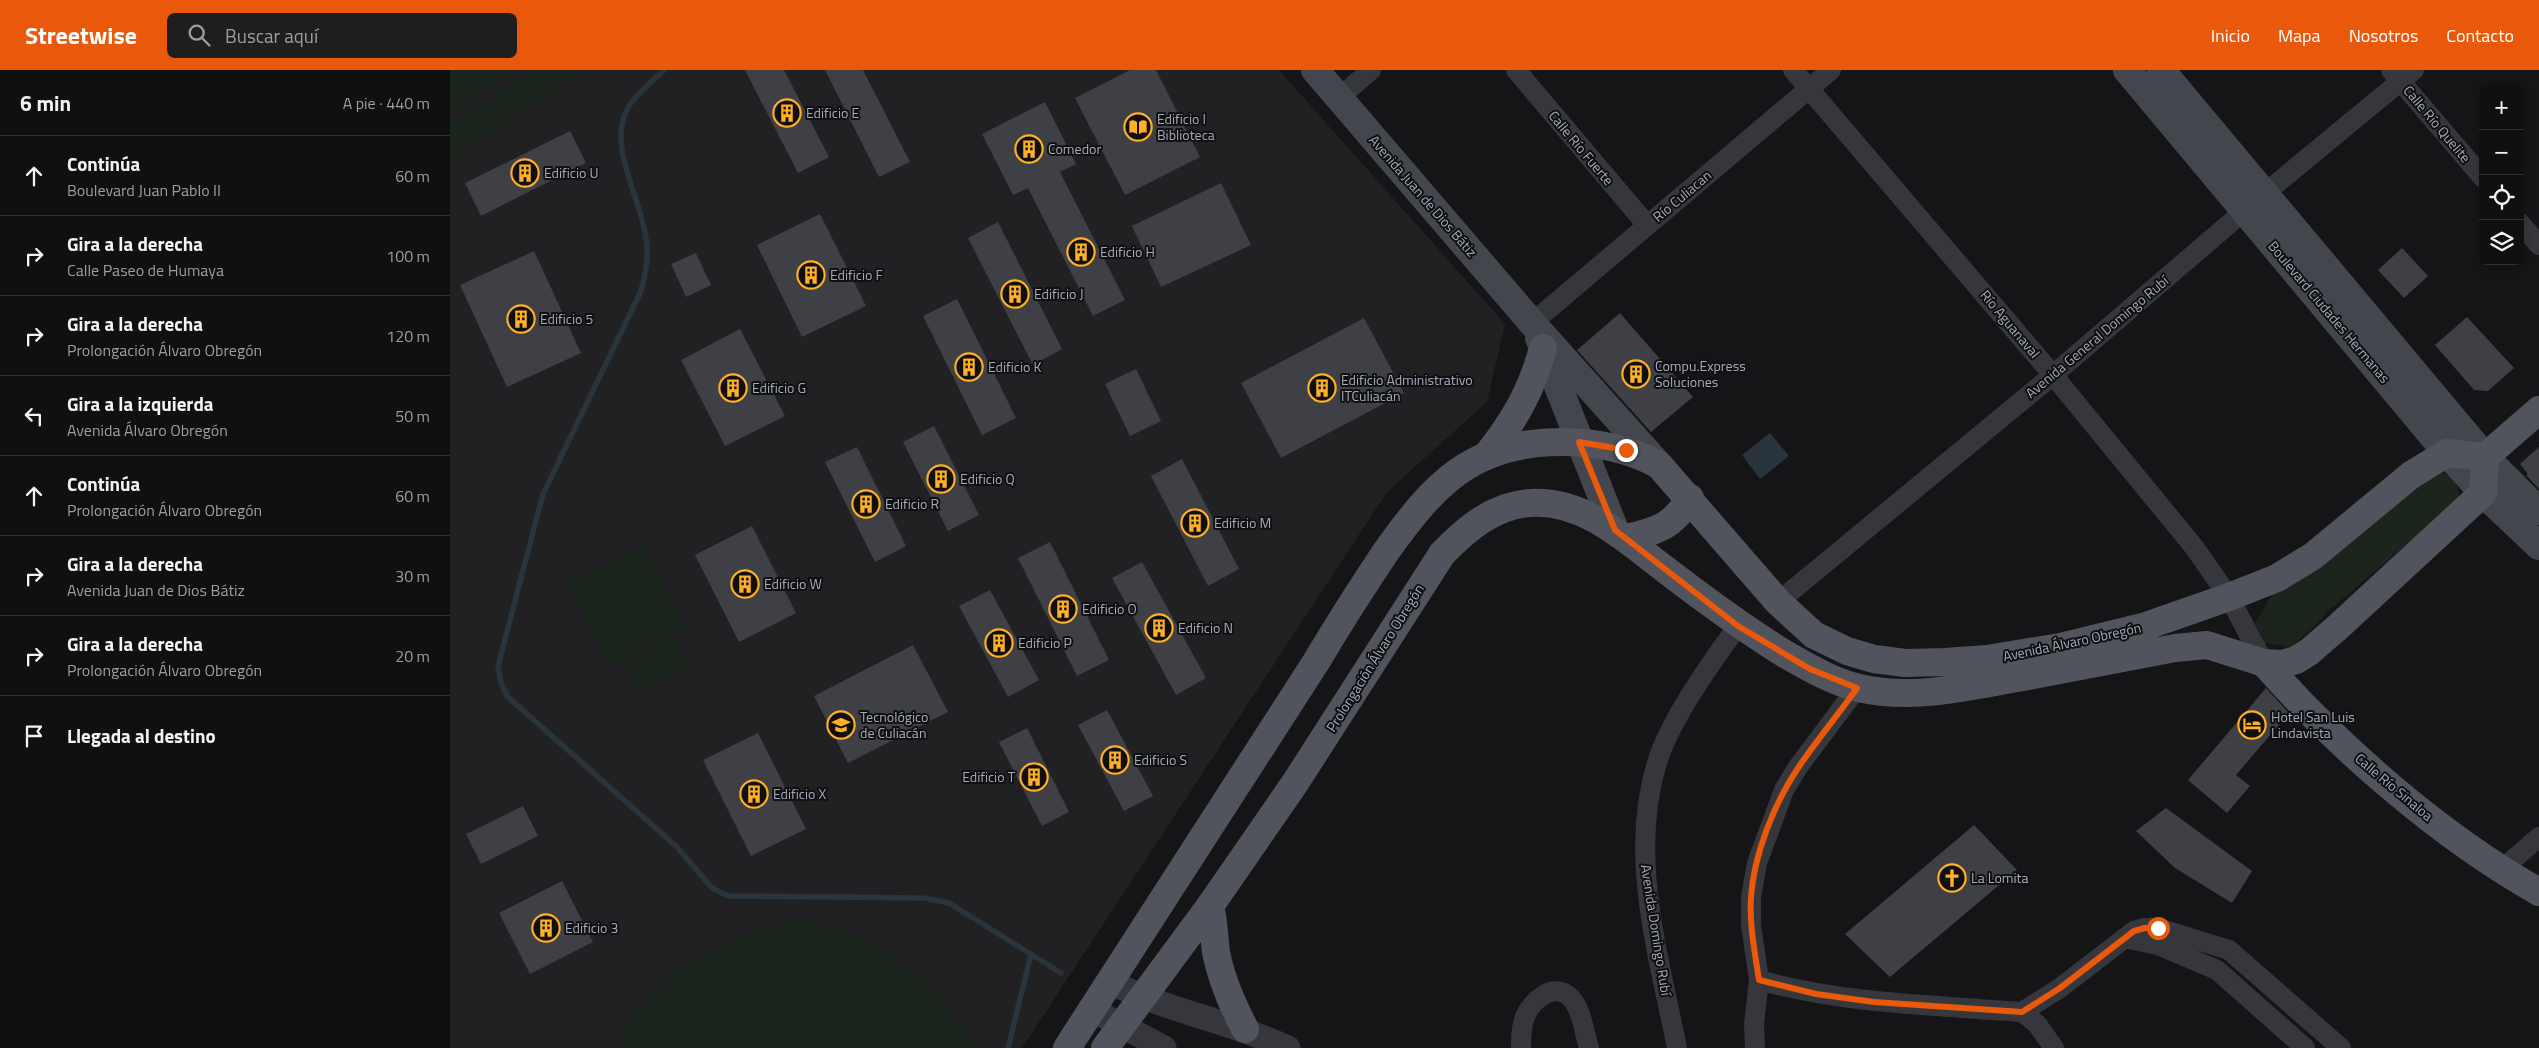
<!DOCTYPE html>
<html lang="es">
<head>
<meta charset="utf-8">
<style>
	:root { --surface:#101011; --page:#1e1e1f; --text:#f1f3f6; --muted:#9c9d9f; --line:#303031; --accent:#ea580c }
	body { margin:0; font-family:"Titillium Web",sans-serif; background:var(--page); color:var(--text) }
	.controls { position:absolute; right:15px; top:15px; display:grid; overflow:hidden; border-radius:8px; box-shadow:0 2px 8px #0003 }
	.controls button { width:45px; height:45px; display:grid; place-items:center; padding:0; border:0; border-bottom:1px solid var(--line); background:var(--surface); color:var(--text); font:25px sans-serif }
	.stop { position:absolute; width:15px; height:15px; margin:-11px; border:4px solid #ea580c; border-radius:50%; background:#fff }
	.stop.end { background:#ea580c; border-color:#fff; box-shadow:0 1px 5px #0008 }
	.list { margin:0; padding:0; list-style:none }
	h2 { display:flex; justify-content:space-between; align-items:center; height:65px; margin:0; padding:0 20px; font-size:21px }
	h2 small { font-size:16px; font-weight:400; color:var(--muted) }
	.list li { display:grid; grid-template-columns:32px 1fr auto; gap:15px; align-items:center; box-sizing:border-box; height:80px; padding:0 20px; border-top:1px solid var(--line) }
	.list b { display:block; font-size:19px; white-space:nowrap }
	.list p { margin:0; font-size:16px; white-space:nowrap; color:var(--muted) }
	.list em { font-size:16px; font-style:normal; color:var(--muted) }
	.icon { flex:none; width:28px; height:28px; fill:none; stroke:currentColor; stroke-width:2; stroke-linecap:round; stroke-linejoin:round }
	.map { position:relative; flex:none; width:2089px; height:978px; overflow:hidden }
	header { display:flex; align-items:center; gap:30px; box-sizing:border-box; height:70px; padding:0 25px; background:var(--accent); color:#fff }
	header strong { font-size:24px }
	nav { display:flex; gap:28px; margin-inline-start:auto; font-size:18px }
	.search { width:350px; height:45px; background:var(--page); display:flex; align-items:center; gap:12px; box-sizing:border-box; padding:0 18px; border-radius:8px; color:var(--muted); font-size:19px }
	main { display:flex }
	aside { flex:1; background:var(--surface) }
	.map>svg:first-child { display:block }
	.built { fill:#212124 }
	.green { fill:#1c251d }
	.water { fill:#29343c }
	.lines { fill:none; stroke-linecap:round; stroke-linejoin:round }
	.stream { stroke:#29343c; stroke-width:5.5 }
	.building { fill:#3e4045 }
	.minor { stroke:#35373c; stroke-width:20 }
	.tertiary { stroke:#35373c; stroke-width:25 }
	.secondary { stroke:#43464d; stroke-width:28 }
	.primary { stroke:#51545c; stroke-width:28 }
	.route { stroke:#ea580c; stroke-width:6 }
	.labels { text-anchor:middle; stroke-width:4; stroke-linejoin:round; paint-order:stroke }
	.poi-label { font-size:14px; fill:#a5acb9; stroke:#101012; text-anchor:start }
	.street-label { font-size:14px; fill:#a5acb9; stroke:#101012 }
</style>
</head>
<body>
<header>
<strong>Streetwise</strong>
<div class="search"><svg class="icon" aria-label="search" viewBox="0 0 24 24"><circle cx="10" cy="10" r="6"/><path d="M15 15l6 6"/></svg>Buscar aquí</div>
<nav><a>Inicio</a><a>Mapa</a><a>Nosotros</a><a>Contacto</a></nav>
</header>
<main>
<aside>
<h2>6 min<small>A pie · 440 m</small></h2>
<ul class="list">
<li><svg class="icon" aria-label="ahead" viewBox="0 0 24 24"><path d="M12 20V5M6 11l6-6 6 6"/></svg><div><b>Continúa</b><p>Boulevard Juan Pablo II</p></div><em>60 m</em></li>
<li><svg class="icon" aria-label="right" viewBox="0 0 24 24"><path d="M7 20v-9h11M14 6l5 5-5 5"/></svg><div><b>Gira a la derecha</b><p>Calle Paseo de Humaya</p></div><em>100 m</em></li>
<li><svg class="icon" aria-label="right" viewBox="0 0 24 24"><path d="M7 20v-9h11M14 6l5 5-5 5"/></svg><div><b>Gira a la derecha</b><p>Prolongación Álvaro Obregón</p></div><em>120 m</em></li>
<li><svg class="icon" aria-label="left" viewBox="0 0 24 24"><path d="M17 20v-9H6M10 6l-5 5 5 5"/></svg><div><b>Gira a la izquierda</b><p>Avenida Álvaro Obregón</p></div><em>50 m</em></li>
<li><svg class="icon" aria-label="ahead" viewBox="0 0 24 24"><path d="M12 20V5M6 11l6-6 6 6"/></svg><div><b>Continúa</b><p>Prolongación Álvaro Obregón</p></div><em>60 m</em></li>
<li><svg class="icon" aria-label="right" viewBox="0 0 24 24"><path d="M7 20v-9h11M14 6l5 5-5 5"/></svg><div><b>Gira a la derecha</b><p>Avenida Juan de Dios Bátiz</p></div><em>30 m</em></li>
<li><svg class="icon" aria-label="right" viewBox="0 0 24 24"><path d="M7 20v-9h11M14 6l5 5-5 5"/></svg><div><b>Gira a la derecha</b><p>Prolongación Álvaro Obregón</p></div><em>20 m</em></li>
<li><svg class="icon" aria-label="arrive" viewBox="0 0 24 24"><path d="M6 21V4h12l-3 4 3 4H6"/></svg><div><b>Llegada al destino</b></div></li>
</ul>
</aside>
<div class="map">
<svg width="2089" height="978" viewBox="0 0 2089 978">
	<rect width="100%" height="100%" fill="#151517"/>
	<path class="built" d="M0,0H829L1055,254L1037,332L937,422L572,978H0Z"/>
	<path class="green" d="M0,0H63L0,43Z
		M82,0H133L10,85L0,90V56Z
		M1982,402C2005,403 2006,409 2010,429L1877,542L1868,553L1841,577L1815,573L1805,553L1823,523L1845,514Z
		M194,474L236,559L159,597L117,513Z
		M224,568L239,599L190,623L175,592Z
		M346,847L419,868L484,918L528,978H174L168,970L206,915L275,871Z"/>
	<path class="water" d="M1320,363L1339,386L1310,409L1292,385Z"/>
	<g class="lines">
		<path class="stream" d="M214,0C203,11 187,23 179,36C155,74 192,129 196,169C199,187 196,203 191,221L93,424L48,596L51,613L58,627L227,777L262,818L278,826L474,828L499,833L611,903
			M558,978L581,884"/>
	</g>
	<path class="building" d="M295,0H334L379,87L348,103Z
		M375,0H413L460,92L429,107Z
		M680,0H706L750,87L675,125L625,28Z
		M595,32L626,94L610,102L675,230L643,246L578,118L563,125L532,64Z
		M120,61L136,93L31,146L15,113Z
		M771,113L801,175L711,217L682,156Z
		M370,144L416,236L352,267L307,175Z
		M548,152L612,279L583,295L518,168Z
		M1952,178L1978,206L1954,228L1928,200Z
		M84,181L131,283L57,317L10,215Z
		M246,183L261,215L236,227L221,194Z
		M507,229L566,348L532,365L473,246Z
		M1170,243L1243,327L1201,362L1127,280Z
		M2017,247L2064,298L2038,321L2024,320L1985,275Z
		M914,248L954,323L831,388L791,313Z
		M290,259L335,346L275,376L231,290Z
		M686,299L711,351L680,366L655,314Z
		M484,356L529,445L498,461L453,372Z
		M407,377L456,476L425,492L375,392Z
		M2089,377V419L2076,405L2078,404L2070,394Z
		M732,389L789,499L758,516L701,406Z
		M302,456L346,543L289,572L245,485Z
		M600,472L659,590L627,606L568,488Z
		M692,492L756,608L726,625L662,508Z
		M540,520L589,610L558,627L509,536Z
		M463,575L498,642L398,693L364,626Z
		M1816,618L1839,643L1786,705L1800,716L1777,743L1738,710Z
		M657,640L703,726L674,741L628,655Z
		M577,658L619,742L592,756L549,672Z
		M308,663L356,759L301,786L253,690Z
		M73,736L88,766L31,794L16,764Z
		M1716,738L1802,801L1782,833L1725,798L1686,761Z
		M1524,755L1567,800L1440,907L1395,864Z
		M112,811L143,872L80,904L49,843Z"/>
	<g class="lines">
		<path class="minor" d="M1066,0L1197,155
			M1343,0L1603,305L1744,477L1779,527L1814,593
			M1941,0L2033,108
			M889,28L921,0
			M2070,153L2089,175
			M1082,253L1381,0
			M1328,532L1603,305L1814,124L1964,0
			M2052,799L2089,767
			M1674,868L1708,875L1767,900L1855,978
			M1309,910C1395,934 1484,935 1572,942L1587,954L1604,978
			M1572,942L1610,918L1684,861L1695,858H1708L1779,880L1891,978
			M1071,978C1071,967 1071,957 1075,947C1081,931 1104,911 1120,927C1132,939 1134,962 1139,978
			M1227,978C1209,886 1178,786 1207,693C1219,651 1262,591 1288,556
			M1305,978L1304,954L1309,910L1301,855V827L1307,793L1334,720L1348,697L1407,618"/>
		<path class="tertiary" d="M659,911C716,941 780,951 838,978
			M641,939L714,978"/>
		<path class="secondary" d="M865,0L1082,253L1209,395
			M1677,0L1997,383L2033,423L2089,476
			M1711,0L2035,387L2089,441
			M1089,268L1165,460"/>
		<path class="primary" d="M1037,385C1064,351 1082,320 1093,278
			M1176,468C1208,461 1223,456 1240,428
			M1814,593C1889,678 1990,766 2089,822
			M760,836C764,851 764,866 766,882C771,909 782,934 795,959
			M617,978L866,592C888,555 911,519 935,483C983,415 1022,372 1111,372C1147,372 1178,378 1209,395L1328,532L1364,565L1397,581L1424,589L1455,593L1495,592L1537,589L1610,577L1696,556L1779,527L1827,508L1863,486L1961,405L1997,383L2035,387L2089,340
			M655,978L760,836L845,713L992,484C1016,459 1044,435 1081,433C1135,430 1176,470 1216,500C1255,530 1293,558 1335,584C1358,597 1383,612 1409,618C1463,631 1519,616 1573,607C1624,597 1674,588 1725,578L1757,575L1814,593L1832,594L1846,590L1859,582L1889,556L2033,423L2035,387"/>
	</g>
	<g class="lines">
		<path class="route" d="M1176,380L1129,372L1165,460L1288,556L1360,599L1407,618C1388,645 1366,671 1348,698C1324,734 1304,784 1301,827C1299,854 1305,883 1309,910L1366,924L1424,932L1572,942L1610,918L1684,861L1695,858H1708"/>
	</g>
	<defs>
		<g id="building-ring" transform="scale(1.4375)"><circle r="9.5" fill="#101012" stroke="#ffb025" stroke-width="1.5"/><path d="M-4-6H4V6H1V3H-1V6H-4ZM-2.5-4.3h1.7v1.8h-1.7ZM.8-4.3h1.7v1.8H.8ZM-2.5-1h1.7V.8h-1.7ZM.8-1h1.7V.8H.8Z" fill="#ffb025"/></g>
		<g id="library-ring" transform="scale(1.4375)"><circle r="9.5" fill="#101012" stroke="#ffb025" stroke-width="1.5"/><path d="M-6-4Q-3-5.5-.7-3.5V5Q-3 3-6 4ZM6-4Q3-5.5 .7-3.5V5Q3 3 6 4Z" fill="#ffb025"/></g>
		<g id="university-ring" transform="scale(1.4375)"><circle r="9.5" fill="#101012" stroke="#ffb025" stroke-width="1.5"/><path d="M0-5L7-2L0 1L-7-2ZM-4 1L0 2.5L4 1V4Q0 6-4 4Z" fill="#ffb025"/></g>
		<g id="hotel-ring" transform="scale(1.4375)"><circle r="9.5" fill="#101012" stroke="#ffb025" stroke-width="1.5"/><path d="M-6-4.5h1.5V1H6V5H4.5V3h-9V5H-6ZM-4 0a1.8 1.8 0 1 1 3.6 0ZM.5 0V-2.5h3Q6-2.5 6 0Z" fill="#ffb025"/></g>
		<g id="church-ring" transform="scale(1.4375)"><circle r="9.5" fill="#101012" stroke="#ffb025" stroke-width="1.5"/><path d="M-1.2-6h2.4v3.5h3.3v2.4h-3.3V6h-2.4V-.1h-3.3v-2.4h3.3Z" fill="#ffb025"/></g>
	</defs>
	<g fill-rule="evenodd">
		<use href="#building-ring" x="337" y="43"/>
		<use href="#library-ring" x="688" y="57"/>
		<use href="#building-ring" x="579" y="79"/>
		<use href="#building-ring" x="75" y="103"/>
		<use href="#building-ring" x="631" y="182"/>
		<use href="#building-ring" x="361" y="205"/>
		<use href="#building-ring" x="565" y="224"/>
		<use href="#building-ring" x="71" y="249"/>
		<use href="#building-ring" x="519" y="297"/>
		<use href="#building-ring" x="1186" y="304"/>
		<use href="#building-ring" x="283" y="318"/>
		<use href="#building-ring" x="872" y="318"/>
		<use href="#building-ring" x="491" y="409"/>
		<use href="#building-ring" x="416" y="434"/>
		<use href="#building-ring" x="745" y="453"/>
		<use href="#building-ring" x="295" y="514"/>
		<use href="#building-ring" x="613" y="539"/>
		<use href="#building-ring" x="709" y="558"/>
		<use href="#building-ring" x="549" y="573"/>
		<use href="#university-ring" x="391" y="655"/>
		<use href="#hotel-ring" x="1802" y="655"/>
		<use href="#building-ring" x="665" y="690"/>
		<use href="#building-ring" x="584" y="707"/>
		<use href="#building-ring" x="304" y="724"/>
		<use href="#church-ring" x="1502" y="808"/>
		<use href="#building-ring" x="96" y="858"/>
	</g>
	<g class="labels">
		<g class="poi-label">
			<text x="356" y="48">Edificio E</text>
			<text x="707" y="54">Edificio I<tspan x="707" dy="16">Biblioteca</tspan></text>
			<text x="598" y="84">Comedor</text>
			<text x="94" y="108">Edificio U</text>
			<text x="650" y="187">Edificio H</text>
			<text x="380" y="210">Edificio F</text>
			<text x="584" y="229">Edificio J</text>
			<text x="90" y="254">Edificio 5</text>
			<text x="1205" y="301">Compu.Express<tspan x="1205" dy="16">Soluciones</tspan></text>
			<text x="538" y="302">Edificio K</text>
			<text x="891" y="315">Edificio Administrativo<tspan x="891" dy="16">ITCuliacán</tspan></text>
			<text x="302" y="323">Edificio G</text>
			<text x="510" y="414">Edificio Q</text>
			<text x="435" y="439">Edificio R</text>
			<text x="764" y="458">Edificio M</text>
			<text x="314" y="519">Edificio W</text>
			<text x="632" y="544">Edificio O</text>
			<text x="728" y="563">Edificio N</text>
			<text x="568" y="578">Edificio P</text>
			<text x="410" y="652">Tecnológico<tspan x="410" dy="16">de Culiacán</tspan></text>
			<text x="1821" y="652">Hotel San Luis<tspan x="1821" dy="16">Lindavista</tspan></text>
			<text x="684" y="695">Edificio S</text>
			<text x="565" y="712" text-anchor="end">Edificio T</text>
			<text x="323" y="729">Edificio X</text>
			<text x="1521" y="813">La Lomita</text>
			<text x="115" y="863">Edificio 3</text>
		</g>
		<g class="street-label">
			<text transform="translate(1987 54) rotate(50)" y="5">Calle Río Quelite</text>
			<text transform="translate(1131 78) rotate(50)" y="5">Calle Río Fuerte</text>
			<text transform="translate(973 126) rotate(49)" y="5">Avenida Juan de Dios Bátiz</text>
			<text transform="translate(1232 126) rotate(-40)" y="5">Río Culiacan</text>
			<text transform="translate(1879 242) rotate(50)" y="5">Boulevard Ciudades Hermanas</text>
			<text transform="translate(1560 254) rotate(50)" y="5">Río Aguanaval</text>
			<text transform="translate(1647 267) rotate(-40)" y="5">Avenida General Domingo Rubí</text>
			<text transform="translate(1622 572) rotate(-12)" y="5">Avenida Álvaro Obregón</text>
			<text transform="translate(925 588) rotate(-58)" y="5">Prolongación Álvaro Obregón</text>
			<text transform="translate(1944 717) rotate(40)" y="5">Calle Río Sinaloa</text>
			<text transform="translate(1206 860) rotate(81)" y="5">Avenida Domingo Rubí</text>
		</g>
	</g>
</svg>
<div class="controls">
<button>+</button>
<button>−</button>
<button><svg class="icon" aria-label="locate" viewBox="0 0 24 24"><circle cx="12" cy="12" r="6"/><path d="M12 2v4M12 18v4M2 12h4M18 12h4"/></svg></button>
<button><svg class="icon" aria-label="layers" viewBox="0 0 24 24"><path d="M12 4l9 5-9 5-9-5zM3 14l9 5 9-5"/></svg></button>
</div>
<div class="stop" style="left:1708px;top:858px"></div>
<div class="stop end" style="left:1176px;top:380px"></div>
</div>
</main>
</body>
</html>
